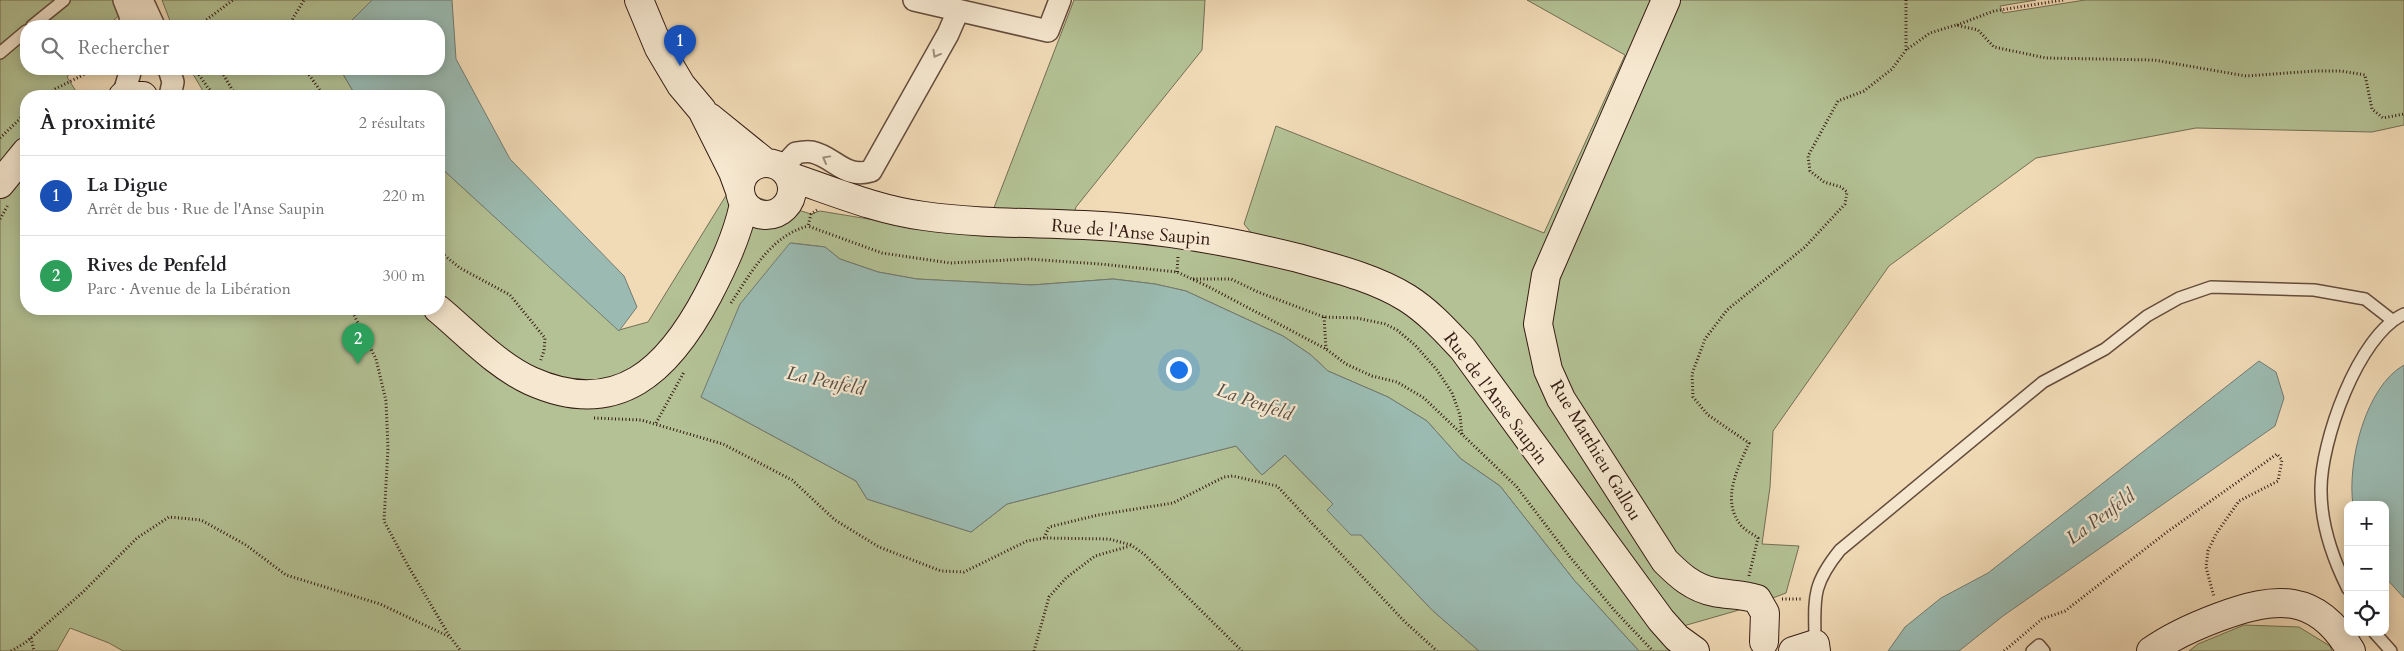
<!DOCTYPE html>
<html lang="fr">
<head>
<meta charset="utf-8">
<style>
	:root { --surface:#fff; --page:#f2f2f2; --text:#202124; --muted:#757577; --line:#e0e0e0; --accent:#8f2418 }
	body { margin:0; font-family:Cardo,serif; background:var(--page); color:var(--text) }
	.controls { position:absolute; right:15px; bottom:15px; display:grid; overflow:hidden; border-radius:10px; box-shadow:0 2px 12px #0003 }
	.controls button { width:45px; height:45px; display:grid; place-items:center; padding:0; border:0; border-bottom:1px solid var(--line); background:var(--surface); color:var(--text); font:25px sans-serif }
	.you { position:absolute; left:1178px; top:369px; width:18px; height:18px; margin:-12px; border:4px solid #fff; border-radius:50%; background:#1a73e8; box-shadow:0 0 0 8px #1a73e833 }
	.badge { display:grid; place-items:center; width:32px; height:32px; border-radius:50%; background:var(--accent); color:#fff; font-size:16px; font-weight:700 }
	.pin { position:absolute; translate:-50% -41px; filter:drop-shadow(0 1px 2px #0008) }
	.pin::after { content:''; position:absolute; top:26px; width:18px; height:15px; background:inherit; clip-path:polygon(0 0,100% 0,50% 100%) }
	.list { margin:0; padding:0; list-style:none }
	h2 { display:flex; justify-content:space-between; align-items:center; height:65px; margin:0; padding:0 20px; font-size:21px }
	h2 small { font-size:16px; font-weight:400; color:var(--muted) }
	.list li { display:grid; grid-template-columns:32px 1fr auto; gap:15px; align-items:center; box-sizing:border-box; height:80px; padding:0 20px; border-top:1px solid var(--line) }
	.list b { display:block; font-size:19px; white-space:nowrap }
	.list p { margin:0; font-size:16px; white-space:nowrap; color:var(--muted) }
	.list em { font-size:16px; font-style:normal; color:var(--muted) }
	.icon { flex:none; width:28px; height:28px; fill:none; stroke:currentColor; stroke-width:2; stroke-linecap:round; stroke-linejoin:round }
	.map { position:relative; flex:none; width:2404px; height:651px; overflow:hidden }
	.search { position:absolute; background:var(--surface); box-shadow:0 2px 12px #0003; left:20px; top:20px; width:425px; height:55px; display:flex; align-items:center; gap:12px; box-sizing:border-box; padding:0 18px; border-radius:20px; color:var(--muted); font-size:19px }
	.panel { position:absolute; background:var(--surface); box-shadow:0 2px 12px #0003; left:20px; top:90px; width:425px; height:225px; border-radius:20px }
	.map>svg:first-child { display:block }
	.green { fill:#b3c194; stroke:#746e54 }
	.water { fill:#9bbbb2; stroke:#727b72 }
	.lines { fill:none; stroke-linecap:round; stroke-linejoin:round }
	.lane-casing { stroke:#644c3c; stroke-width:14 }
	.street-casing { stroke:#644c3c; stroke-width:24 }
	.secondary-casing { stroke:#351c13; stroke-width:30 }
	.path { stroke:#351c13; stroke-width:3; stroke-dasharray:1 2.5; stroke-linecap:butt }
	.lane { stroke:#f6e8d0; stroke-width:11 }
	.street { stroke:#f6e8d0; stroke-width:21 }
	.secondary { stroke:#f6e8d0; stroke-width:28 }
	.oneway { stroke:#9f8c7b }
	.labels { text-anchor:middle; stroke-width:4.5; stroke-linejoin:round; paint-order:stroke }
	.street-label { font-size:18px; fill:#351c13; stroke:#f6e8d0 }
	.water-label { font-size:19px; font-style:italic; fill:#544c43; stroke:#f6e8d0 }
</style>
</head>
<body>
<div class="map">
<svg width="2404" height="651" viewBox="0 0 2404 651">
	<rect width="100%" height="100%" fill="#f1dbb7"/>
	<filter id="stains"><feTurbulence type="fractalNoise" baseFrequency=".004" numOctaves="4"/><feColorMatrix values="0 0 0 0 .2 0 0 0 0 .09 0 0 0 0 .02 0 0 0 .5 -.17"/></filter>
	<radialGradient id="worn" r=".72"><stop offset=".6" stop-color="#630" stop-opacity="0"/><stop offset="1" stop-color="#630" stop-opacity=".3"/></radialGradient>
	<path class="green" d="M0,0H137L107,26H26V69H73L67,77L79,96H26V309H439V166L619,330L648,322L730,189L811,214L820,211L923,228L985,231L1074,0H1205L1202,50L1076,207L1068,236L1157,242L1276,263L1244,224L1276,126L1544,233L1625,55L1527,0H2036L2000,6L2003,13L2085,0H2404V125L2372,132L2196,128L2036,158L1889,266L1773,431L1770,487L1762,544L1799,546L1786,593L1746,608L1659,633L1676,651H1639L1574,580L1500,486L1461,459L1427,421L1388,397L1328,371L1311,355L1283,336L1186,291L1155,284L1113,279L1032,285L917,279L878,272L840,259L825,247L791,243L701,397L856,481L867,499L971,532L1007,504L1236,446L1262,475L1285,455L1333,504L1327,510L1361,535L1432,610L1479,651H123L109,643L70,628L57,651H0Z
		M162,0H372L346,26H172Z
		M190,69H340L356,96H206Z
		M2244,625L2299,627L2330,646L2332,651H2189L2198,644Z"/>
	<path class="water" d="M372,0H452L456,59L510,159L624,276L637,307L619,331L439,166V96H356L340,69H439V26H346Z
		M790,243L825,247L840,259L878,272L917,279L1032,285L1113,279L1155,284L1186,291L1283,336L1311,355L1328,371L1388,397L1427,421L1461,459L1500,486L1574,580L1639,651H1479L1432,610L1361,535H1351L1327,510L1333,504L1285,455L1262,475L1236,446L1007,504L971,532L867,499L856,481L701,397L740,304Z
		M2259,361L2276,372L2284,398L2275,426L2003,616L1959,651H1888L1905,627L1941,598L1988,573Z
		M2404,365V598L2385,577V505H2353C2347,463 2365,387 2404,365Z"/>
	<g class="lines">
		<g class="lane-casing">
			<path id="lane" d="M32,26L64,0
				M0,53L26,31
				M2348,589C2333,559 2321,525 2321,491C2320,443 2358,335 2404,314
				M2374,632L2391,651
				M1815,644C1815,600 1810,587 1840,550L2043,382L2105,349L2147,316L2179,298L2211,287L2314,290L2365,299L2392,320
				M2032,651L2039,645L2044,651"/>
		</g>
		<g class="street-casing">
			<path id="street" d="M124,0L130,15L131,26
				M142,0L154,26
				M914,0L1048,31L1060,0
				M169,69L173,82L170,96
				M123,96L131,69
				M782,168L796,153C801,152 807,151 812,152C835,157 844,179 871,171L948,34L958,11"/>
		</g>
		<g class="secondary-casing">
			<path id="secondary" d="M639,0L659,48L681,85L702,110L733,172L740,191
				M1666,0L1546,275L1538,324L1548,370L1561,399L1665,561C1679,575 1693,588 1714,592C1728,595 1742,594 1757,599L1765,613L1764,642
				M123,96H143
				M709,117L766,163
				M740 189a26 26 0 1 1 52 0a26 26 0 1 1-52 0Z
				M791,177C835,192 878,210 924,216C988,225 1052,222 1116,227C1178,232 1238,243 1298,258C1334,268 1375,278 1407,298C1429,312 1445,330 1463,349L1661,620L1677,638L1695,651
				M0,184L26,152
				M438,309C467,333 496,365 531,381C618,420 669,369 708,295C723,266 737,237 744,204
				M1793,651L1815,644L1816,651
				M2151,651C2172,636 2195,626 2219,617C2275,596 2317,592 2351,651"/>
		</g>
		<path class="path" d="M1906,0V50L1930,33L1956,25L1978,30L1994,47L2046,58L2154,60L2246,76L2316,71H2341L2365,75L2372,109L2383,118L2404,114
			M1957,25L1994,11L2063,0
			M198,26L233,0
			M290,26L293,18L304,0
			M195,69L208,88L217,96
			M220,69L236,96
			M305,69L324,96
			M47,96L55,89L95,69
			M0,138L26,113
			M817,210L811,214L808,226L882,253L950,263L1028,259L1100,264L1177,272L1209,287L1326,349L1346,364L1372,376L1397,382L1424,398L1516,486L1570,557L1614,610L1653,651
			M0,219L8,205
			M439,251L460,268L510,295L545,338L544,351L540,362
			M1177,272L1178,256
			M1193,279H1231L1258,292L1324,317L1357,318L1385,324L1397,330L1415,345L1437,370L1452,393L1460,415L1462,435
			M731,303C751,273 770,236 808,226
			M351,309L376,359L386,401L388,448L384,521L407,564L450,637L461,651
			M1324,317L1326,349
			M594,418L641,420L723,444L792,480L835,520L879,547L941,571L964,572L1027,541L1044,538L1109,539L1131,545L1144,554L1242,651
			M656,423L684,372
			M1044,538L1049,527L1098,515L1173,503L1224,477L1233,476L1277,486L1404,621L1437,651
			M1749,576L1758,538C1753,534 1744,530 1740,524C1721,499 1738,468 1749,443L1708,415L1693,397L1692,374L1705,339L1727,310L1805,247L1845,204L1847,192L1841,187L1824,182L1810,171L1808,156L1838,101L1864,91L1892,69L1906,50
			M1782,599H1803
			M31,638L34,651
			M11,651L25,643L83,592L137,538L169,517L201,520L246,545L286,575L380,604L450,637
			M1034,651L1049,597L1066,578L1095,556L1130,546
			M2004,651L2042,619L2065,611L2167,532L2277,454L2282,460L2278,481L2239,501L2216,534L2208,551L2206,567L2214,597"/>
		<use href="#lane" class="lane"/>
		<use href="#street" class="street"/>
		<use href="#secondary" class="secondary"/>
	</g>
	<defs><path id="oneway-chevron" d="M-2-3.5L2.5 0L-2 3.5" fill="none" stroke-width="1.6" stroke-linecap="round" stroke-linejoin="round" transform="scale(1.25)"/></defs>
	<g class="oneway">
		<use href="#oneway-chevron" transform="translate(936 54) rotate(119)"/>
		<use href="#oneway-chevron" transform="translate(826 159) rotate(-151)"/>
	</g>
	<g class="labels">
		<g class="street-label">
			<text transform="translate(1131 232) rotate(5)" y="6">Rue de l'Anse Saupin</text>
			<text transform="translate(1496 398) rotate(53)" y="6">Rue de l'Anse Saupin</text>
			<text transform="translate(1596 450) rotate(59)" y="6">Rue Matthieu Gallou</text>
		</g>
		<g class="water-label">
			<text transform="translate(826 380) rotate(12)" y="7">La Penfeld</text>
			<text transform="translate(1255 401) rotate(19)" y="7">La Penfeld</text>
			<text transform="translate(2100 516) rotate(-36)" y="7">La Penfeld</text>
		</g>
	</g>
	<rect width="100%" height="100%" filter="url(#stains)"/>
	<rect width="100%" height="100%" fill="url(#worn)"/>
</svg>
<div class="controls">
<button>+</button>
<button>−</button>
<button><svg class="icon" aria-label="locate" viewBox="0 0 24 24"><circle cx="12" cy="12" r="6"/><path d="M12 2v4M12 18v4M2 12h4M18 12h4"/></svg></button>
</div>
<div class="you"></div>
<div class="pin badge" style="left:680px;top:66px;background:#1a4fb4">1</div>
<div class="pin badge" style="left:358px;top:364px;background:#2e9e5b">2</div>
<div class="search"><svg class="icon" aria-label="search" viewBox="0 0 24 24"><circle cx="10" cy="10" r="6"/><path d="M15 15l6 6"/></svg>Rechercher</div>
<section class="panel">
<h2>À proximité<small>2 résultats</small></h2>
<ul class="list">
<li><span class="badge" style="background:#1a4fb4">1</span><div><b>La Digue</b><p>Arrêt de bus · Rue de l'Anse Saupin</p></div><em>220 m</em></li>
<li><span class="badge" style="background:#2e9e5b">2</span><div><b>Rives de Penfeld</b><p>Parc · Avenue de la Libération</p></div><em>300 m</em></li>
</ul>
</section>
</div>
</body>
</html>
